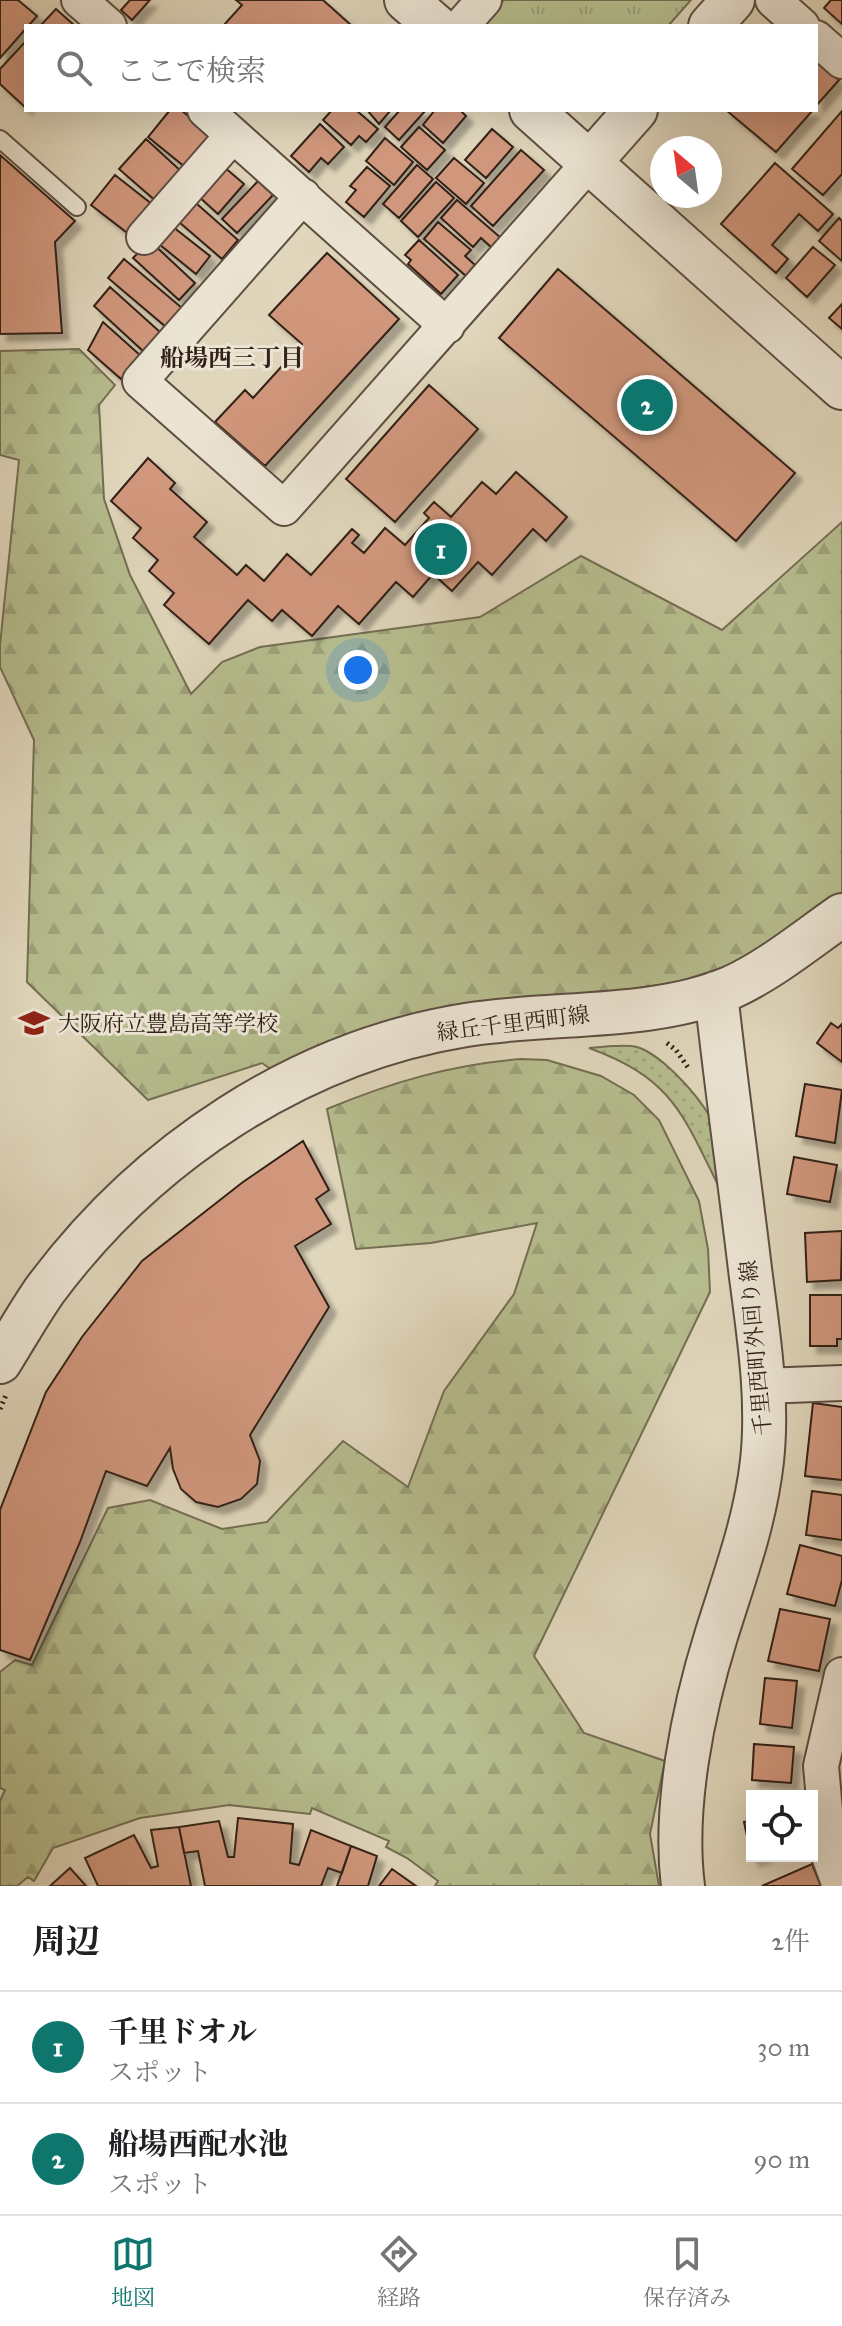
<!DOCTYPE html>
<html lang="ja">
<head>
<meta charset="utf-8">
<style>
	:root { --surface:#fff; --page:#f2f2f2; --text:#202124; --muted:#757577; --line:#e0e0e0; --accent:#0f766e }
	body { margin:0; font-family:"IM FELL Great Primer","Noto Serif JP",serif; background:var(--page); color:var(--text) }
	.controls { position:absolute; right:24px; bottom:24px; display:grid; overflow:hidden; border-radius:0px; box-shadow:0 8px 32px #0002 }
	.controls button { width:72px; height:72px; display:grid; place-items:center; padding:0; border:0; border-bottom:2px solid var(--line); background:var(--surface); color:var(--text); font:40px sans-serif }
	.compass { position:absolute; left:650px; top:136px; width:72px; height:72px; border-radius:50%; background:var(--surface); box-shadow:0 8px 32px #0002; rotate:331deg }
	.you { position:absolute; left:358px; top:670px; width:28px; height:28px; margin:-20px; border:6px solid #fff; border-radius:50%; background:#1a73e8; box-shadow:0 0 0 12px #1a73e833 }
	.badge { display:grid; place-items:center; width:52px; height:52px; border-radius:50%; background:var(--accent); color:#fff; font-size:26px; font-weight:700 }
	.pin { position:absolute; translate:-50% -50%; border:4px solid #fff; box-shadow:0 2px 8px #0006 }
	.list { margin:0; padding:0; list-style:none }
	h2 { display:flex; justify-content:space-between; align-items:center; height:104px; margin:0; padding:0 32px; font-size:34px }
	h2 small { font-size:26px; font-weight:400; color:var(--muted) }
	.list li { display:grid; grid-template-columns:52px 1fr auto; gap:24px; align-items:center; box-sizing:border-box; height:112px; padding:0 32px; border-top:2px solid var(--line) }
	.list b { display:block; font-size:30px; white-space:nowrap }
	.list p { margin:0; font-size:26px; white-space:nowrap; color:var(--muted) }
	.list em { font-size:26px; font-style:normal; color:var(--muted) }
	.icon { flex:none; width:44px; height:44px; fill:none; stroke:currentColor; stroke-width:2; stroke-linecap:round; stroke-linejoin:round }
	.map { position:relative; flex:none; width:842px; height:1886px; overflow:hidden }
	.search { position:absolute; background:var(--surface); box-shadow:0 8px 32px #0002; left:24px; right:24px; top:24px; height:88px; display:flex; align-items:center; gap:20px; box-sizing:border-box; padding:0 28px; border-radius:0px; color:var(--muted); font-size:30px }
	.sheet { height:328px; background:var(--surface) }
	nav { display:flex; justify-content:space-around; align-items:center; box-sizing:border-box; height:112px; border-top:2px solid var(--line); background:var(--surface); font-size:22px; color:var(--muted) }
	nav a { display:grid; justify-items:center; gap:4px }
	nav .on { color:var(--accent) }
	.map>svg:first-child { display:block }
	.grass { fill:url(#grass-dots); stroke:#746e54; stroke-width:2 }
	.forest { fill:url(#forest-firs); stroke:#746e54; stroke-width:2 }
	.park { fill:url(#park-tufts); stroke:#746e54; stroke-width:2 }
	.building { fill:#d1977d; stroke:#332019; stroke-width:2; filter:url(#shadow) }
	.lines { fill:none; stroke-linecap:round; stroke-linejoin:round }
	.service-casing { stroke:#5e4e42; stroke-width:20 }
	.minor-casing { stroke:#5e4e42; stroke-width:38 }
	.tertiary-casing { stroke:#5e4e42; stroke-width:46 }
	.path { stroke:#332019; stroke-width:5; stroke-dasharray:2 4; stroke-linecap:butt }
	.service { stroke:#ebe4d3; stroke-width:16 }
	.minor { stroke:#ebe4d3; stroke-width:34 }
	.tertiary { stroke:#ebe4d3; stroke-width:42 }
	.labels { text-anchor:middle; stroke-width:6; stroke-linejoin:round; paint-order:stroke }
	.poi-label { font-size:22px; fill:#332019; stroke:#ebe4d3; text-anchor:start }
	.street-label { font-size:22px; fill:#332019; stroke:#ebe4d3 }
	.neighbourhood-label { font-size:24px; font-weight:bold; fill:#332019; stroke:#ebe4d3 }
</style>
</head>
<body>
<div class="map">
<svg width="842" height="1886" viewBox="0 0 842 1886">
	<defs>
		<pattern id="grass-dots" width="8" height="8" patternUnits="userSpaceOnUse" patternTransform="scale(2)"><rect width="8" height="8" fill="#b6bd8e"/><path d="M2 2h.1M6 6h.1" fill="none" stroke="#9da27a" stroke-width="1.8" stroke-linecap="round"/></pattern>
		<pattern id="forest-firs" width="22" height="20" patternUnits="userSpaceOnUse" patternTransform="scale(2)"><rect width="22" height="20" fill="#b6bd8e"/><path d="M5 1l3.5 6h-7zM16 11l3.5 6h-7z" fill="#9da27a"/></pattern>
		<pattern id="park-tufts" width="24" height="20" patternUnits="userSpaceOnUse" patternTransform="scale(2)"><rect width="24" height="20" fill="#b6bd8e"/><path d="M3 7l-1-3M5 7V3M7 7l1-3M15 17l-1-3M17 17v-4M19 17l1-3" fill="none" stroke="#9da27a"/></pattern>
		<filter id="shadow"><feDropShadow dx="7" dy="7" stdDeviation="2" flood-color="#0004"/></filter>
	</defs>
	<rect width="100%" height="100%" fill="#e0d6bb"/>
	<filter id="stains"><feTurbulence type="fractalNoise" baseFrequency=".0025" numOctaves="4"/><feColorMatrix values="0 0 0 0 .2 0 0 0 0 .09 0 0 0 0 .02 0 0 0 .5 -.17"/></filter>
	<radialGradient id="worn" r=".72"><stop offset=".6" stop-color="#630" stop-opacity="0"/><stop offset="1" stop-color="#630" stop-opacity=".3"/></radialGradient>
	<path class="grass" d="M612,1046C620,1046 629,1045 637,1047C662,1054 710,1106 716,1131C720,1148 718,1169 719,1187C682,1112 671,1078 589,1048Z"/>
	<path class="forest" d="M79,349L115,385L99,405L104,499L130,575L191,694L222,662L260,647L480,617L581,556L722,630L842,522V894L757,951L724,967L678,982L590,995L275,1072L262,1063L148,1100L27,982L34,740L0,667V645L19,460L0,455V351Z
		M521,1059L547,1060L601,1076L634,1095L659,1120L699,1201L708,1249L710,1292L534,1656L584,1733L665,1761L650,1834L659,1886H435L438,1881L407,1858L386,1847L389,1841L312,1808L310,1814L229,1805L140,1818L53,1848L34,1881L28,1877L17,1886H0V1801L5,1790L0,1788V1672L15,1660L32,1665L108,1508L150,1500L222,1529L267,1522L343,1441L408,1487L444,1391L514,1294L537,1223L431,1243L356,1249L327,1109C392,1082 450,1065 521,1059Z"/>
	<path class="park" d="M504,0H691L668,26H486V20Z"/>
	<path class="building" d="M0,0H18L37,16L0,58Z
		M130,0H150L132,20L121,10Z
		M236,0H323L352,26H223L242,5Z
		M831,0H842V24L824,8Z
		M56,9L75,26H40Z
		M26,41V108L0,84V69Z
		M816,60L839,80L816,106Z
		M170,110H181L211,135L185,167L148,137Z
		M332,110H356L378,129L366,142L359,136L351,145L323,120Z
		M367,110H391L379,124Z
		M400,110H426L399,140L385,127Z
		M435,110H460L466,116L443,143L423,125Z
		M726,110H813L776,152Z
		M842,111V174L823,195L792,169Z
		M320,124L344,147L328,164L321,158L309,172L291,156Z
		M419,127L445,150L427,170L401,147Z
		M492,129L513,147L486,178L465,160Z
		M385,138L413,162L394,185L366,161Z
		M146,139L183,173L157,202L119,169Z
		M521,150L544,170L493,226L471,206Z
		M0,155L75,221L55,242L62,333L0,334Z
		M454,158L484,183L466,204L436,178Z
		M775,163L833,214L818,231L799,214L772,245L788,259L776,273L721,224Z
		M417,165L433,179L399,218L383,204Z
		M223,166L244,184L218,214L197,195Z
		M367,167L390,186L364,217L346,202L356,190L350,186Z
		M115,175L153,205L130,235L91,205Z
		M258,181L273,195L237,233L222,219Z
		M436,182L454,198L418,237L401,221Z
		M189,197L238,240L222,259L172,216Z
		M457,200L501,238L492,248L481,238L473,247L441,218Z
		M839,218L842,221V261L819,241Z
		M438,222L471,250L465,256L475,265L466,276L424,239Z
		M168,223L210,256L196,274L154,240Z
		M419,240L458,275L441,294L408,264L411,260L405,255Z
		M150,241L195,283L179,300L133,258Z
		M813,247L835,265L807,297L786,278Z
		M327,253L399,319L265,466L215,422L245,390L253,398L302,344L269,315Z
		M124,259L182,308L166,327L108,278Z
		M558,269L795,473L736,541L499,338Z
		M110,287L160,332L143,351L94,306Z
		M842,304V329L829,318Z
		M103,322L141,356L121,379L88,350Z
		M429,385L478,429L395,522L346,479Z
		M148,458L175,483L170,489L207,522L194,537L237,575L246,565L264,581L287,554L311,575L352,529L359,535L352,543L364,553L385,528L405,545L429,518L424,513L434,502L451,517L482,482L496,494L516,472L567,517L546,541L533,529L492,575L478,562L452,591L433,574L413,597L396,582L359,624L338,606L312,636L282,610L272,621L248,600L209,644L164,605L174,593L149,571L158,560L133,538L141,528L111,501Z
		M831,1023L838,1028L842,1024V1062L817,1043Z
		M805,1084L842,1090L835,1143L796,1136Z
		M303,1141L329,1190L316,1199L331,1224L295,1246L329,1307L250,1435L260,1461L257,1484L241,1499L218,1507L196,1502L181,1489L173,1469L170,1448L147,1486L106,1471L80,1542L30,1660L0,1650V1510L46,1392L82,1337L142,1261L243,1182Z
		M794,1157L837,1165L830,1202L787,1194Z
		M842,1231L841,1280L807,1282L805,1233Z
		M810,1295H842V1339H837V1346H810Z
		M813,1403L842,1407V1480L805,1476Z
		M812,1491L842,1495V1540L806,1535Z
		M800,1545L842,1556V1580L835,1606L787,1594Z
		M780,1609L830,1619L819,1671L768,1661Z
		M765,1678L797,1681L792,1728L760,1724Z
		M754,1744L794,1747L791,1783L752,1780Z
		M238,1818L293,1824L290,1863L299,1865L311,1830L351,1846L342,1873L328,1868L321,1886H205L198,1851L184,1853L179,1827L219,1821L228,1857H234Z
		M752,1820V1856H765L752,1859L744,1822Z
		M179,1827L191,1886H98L85,1858L134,1835L151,1868L158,1866L151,1830Z
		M351,1846L377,1856L368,1886H337Z
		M812,1864L821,1886H762Z
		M70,1868L86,1886H50Z
		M392,1869L416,1886H379Z"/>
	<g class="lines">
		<g class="service-casing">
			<path id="service" d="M0,139L77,207"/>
		</g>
		<g class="minor-casing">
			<path id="minor" d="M79,0L109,26
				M773,0L802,26
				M461,26L484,0
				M816,38L842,61
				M205,110L447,326
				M303,196L140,381L284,508L590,162
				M144,237L233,135
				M763,1386L842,1383
				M840,1886L829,1856L821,1766L842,1675"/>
		</g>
		<g class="tertiary-casing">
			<path id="tertiary" d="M406,0L436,26
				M710,26L733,0
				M531,110L842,388
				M590,162L636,110
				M0,1362C15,1338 29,1313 45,1290C146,1154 298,1052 466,1025C550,1011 651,1021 730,988C770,970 806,940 842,915
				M683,1886C673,1808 693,1710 716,1636C734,1578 755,1523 762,1461C769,1397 758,1332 750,1269C739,1177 726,1085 716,993"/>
		</g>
		<path class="path" d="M667,1043L676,1050L689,1069
			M0,1409L6,1395"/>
		<use href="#service" class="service"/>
		<use href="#minor" class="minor"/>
		<use href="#tertiary" class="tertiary"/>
	</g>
	<defs>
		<g id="school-bare" transform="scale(2.4)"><path d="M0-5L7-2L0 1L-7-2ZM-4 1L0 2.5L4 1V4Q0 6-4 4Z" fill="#8f2418" stroke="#ebe4d3" stroke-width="2.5" paint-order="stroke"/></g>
	</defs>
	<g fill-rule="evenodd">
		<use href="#school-bare" x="34" y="1023"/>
	</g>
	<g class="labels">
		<g class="poi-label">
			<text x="58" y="1031">大阪府立豊島高等学校</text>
		</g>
		<g class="street-label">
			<text transform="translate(513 1023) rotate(-7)" y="8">緑丘千里西町線</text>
			<text transform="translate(755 1348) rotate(-95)" y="8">千里西町外回り線</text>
		</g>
		<g class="neighbourhood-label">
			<text x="232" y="366">船場西三丁目</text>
		</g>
	</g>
	<rect width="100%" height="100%" filter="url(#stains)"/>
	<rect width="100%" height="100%" fill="url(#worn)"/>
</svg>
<div class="controls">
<button><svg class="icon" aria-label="locate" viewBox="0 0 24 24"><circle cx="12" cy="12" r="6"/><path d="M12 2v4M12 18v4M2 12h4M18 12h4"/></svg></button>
</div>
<svg class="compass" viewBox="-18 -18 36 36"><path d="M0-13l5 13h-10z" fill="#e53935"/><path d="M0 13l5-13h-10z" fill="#757577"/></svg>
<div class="you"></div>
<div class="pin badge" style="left:441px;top:549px">1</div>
<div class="pin badge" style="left:647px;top:405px">2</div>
<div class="search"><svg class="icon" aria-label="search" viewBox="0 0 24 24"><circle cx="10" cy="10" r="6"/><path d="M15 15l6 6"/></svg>ここで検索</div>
</div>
<section class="sheet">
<h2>周辺<small>2件</small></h2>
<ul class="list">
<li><span class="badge">1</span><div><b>千里ドオル</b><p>スポット</p></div><em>30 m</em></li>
<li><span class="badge">2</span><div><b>船場西配水池</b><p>スポット</p></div><em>90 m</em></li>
</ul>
</section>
<nav>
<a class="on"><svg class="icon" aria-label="map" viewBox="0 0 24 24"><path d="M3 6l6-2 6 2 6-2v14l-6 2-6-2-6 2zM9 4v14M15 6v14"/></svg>地図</a>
<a><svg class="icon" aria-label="directions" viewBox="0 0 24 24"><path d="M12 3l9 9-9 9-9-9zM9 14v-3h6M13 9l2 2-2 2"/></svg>経路</a>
<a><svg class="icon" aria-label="saved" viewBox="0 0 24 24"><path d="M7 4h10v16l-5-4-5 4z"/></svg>保存済み</a>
</nav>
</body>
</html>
